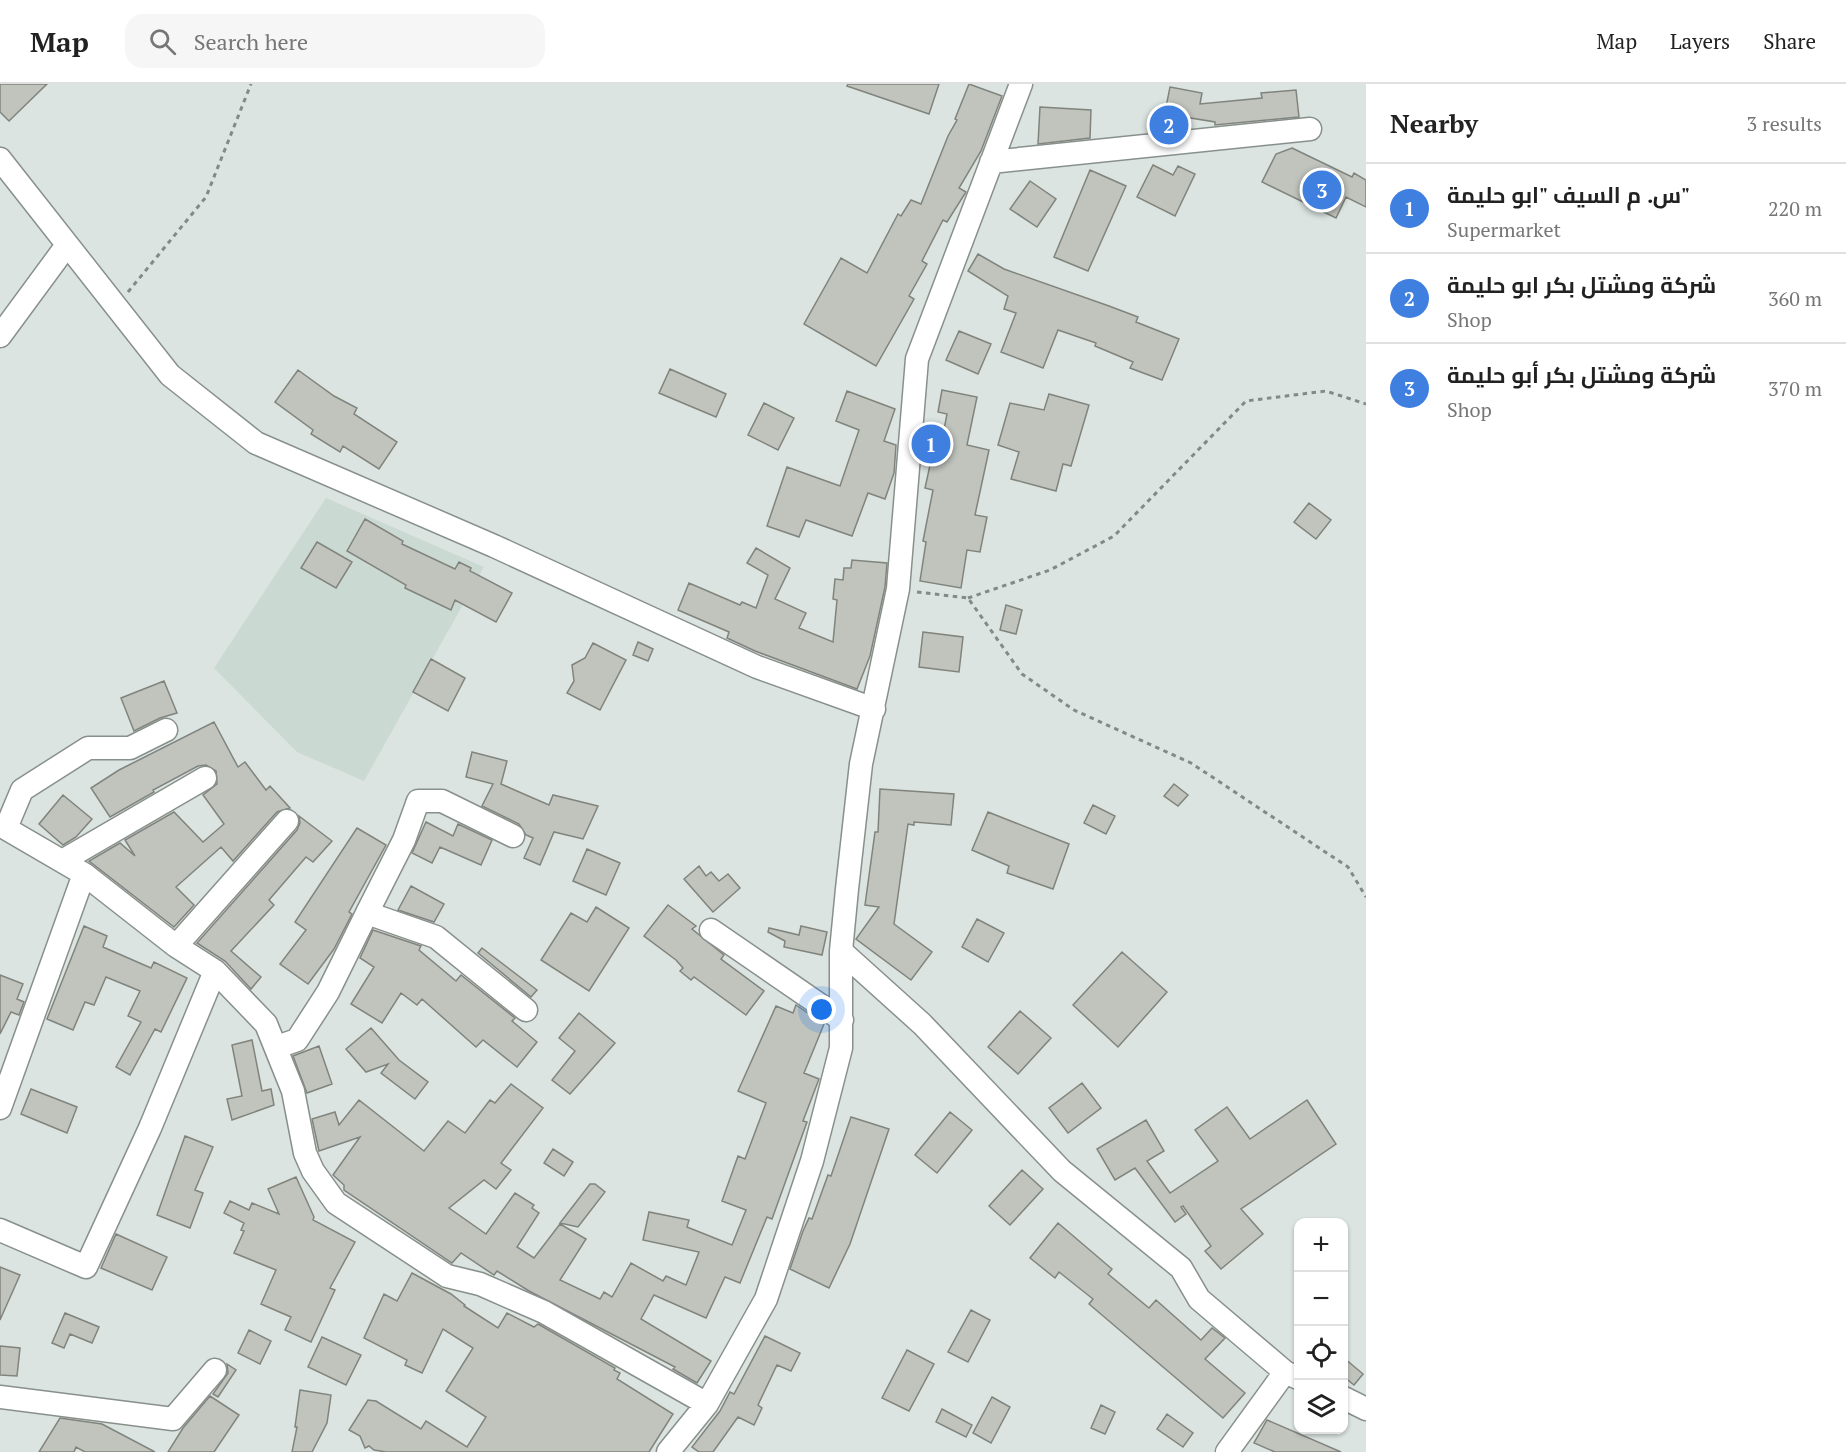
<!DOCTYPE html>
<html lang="en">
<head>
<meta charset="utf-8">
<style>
	:root { --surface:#fff; --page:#f6f6f6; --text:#222; --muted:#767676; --line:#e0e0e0; --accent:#b12869 }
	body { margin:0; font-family:"PT Serif",Cairo,serif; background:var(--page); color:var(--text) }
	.controls { position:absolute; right:18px; bottom:18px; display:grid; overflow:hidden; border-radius:12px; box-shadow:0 2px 4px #0004 }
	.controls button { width:54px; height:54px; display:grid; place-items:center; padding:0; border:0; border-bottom:2px solid var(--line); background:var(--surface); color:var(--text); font:30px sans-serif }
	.you { position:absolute; left:822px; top:926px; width:21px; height:21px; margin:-15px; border:4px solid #fff; border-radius:50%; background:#1a73e8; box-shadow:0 0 0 9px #1a73e833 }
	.badge { display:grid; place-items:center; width:39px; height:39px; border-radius:50%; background:var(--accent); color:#fff; font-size:20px; font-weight:700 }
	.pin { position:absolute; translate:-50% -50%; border:3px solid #fff; box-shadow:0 2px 6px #0006 }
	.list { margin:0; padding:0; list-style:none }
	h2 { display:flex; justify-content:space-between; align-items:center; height:78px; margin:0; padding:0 24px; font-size:26px }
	h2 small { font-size:20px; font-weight:400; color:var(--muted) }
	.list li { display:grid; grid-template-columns:39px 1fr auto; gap:18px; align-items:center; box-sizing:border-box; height:90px; padding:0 24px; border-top:2px solid var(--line) }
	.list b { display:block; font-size:22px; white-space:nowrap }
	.list p { margin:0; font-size:20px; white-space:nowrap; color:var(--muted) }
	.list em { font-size:20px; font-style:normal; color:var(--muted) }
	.icon { flex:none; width:33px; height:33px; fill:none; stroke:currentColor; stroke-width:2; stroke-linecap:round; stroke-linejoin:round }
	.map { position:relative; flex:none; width:1366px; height:1368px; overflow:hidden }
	header { display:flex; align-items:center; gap:36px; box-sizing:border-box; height:84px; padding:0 30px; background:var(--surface); border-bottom:2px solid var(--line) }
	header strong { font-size:28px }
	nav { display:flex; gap:33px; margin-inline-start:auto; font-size:21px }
	.search { width:420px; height:54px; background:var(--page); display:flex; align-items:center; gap:15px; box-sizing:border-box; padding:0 21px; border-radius:18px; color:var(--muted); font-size:22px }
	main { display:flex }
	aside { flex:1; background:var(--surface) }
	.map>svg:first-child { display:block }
	.built { fill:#cad9d2 }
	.building { fill:#c0c4bd; stroke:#80847d; stroke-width:1.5 }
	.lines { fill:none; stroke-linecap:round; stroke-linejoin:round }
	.minor-casing { stroke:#88908c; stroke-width:25 }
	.path { stroke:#838986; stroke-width:3; stroke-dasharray:4.5 4.5; stroke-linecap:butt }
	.minor { stroke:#fff; stroke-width:22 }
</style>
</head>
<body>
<header>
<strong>Map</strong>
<div class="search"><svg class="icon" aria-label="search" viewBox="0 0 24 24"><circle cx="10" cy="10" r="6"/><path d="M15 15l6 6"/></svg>Search here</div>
<nav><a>Map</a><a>Layers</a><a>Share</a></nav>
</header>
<main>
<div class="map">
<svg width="1366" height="1368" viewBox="0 0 1366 1368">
	<rect width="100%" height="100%" fill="#dbe4e0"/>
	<path class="built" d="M326,414L484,483L364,697L297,668L214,584Z"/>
	<path class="building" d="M0,0H47L9,37L0,28Z
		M848,0H939L929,30L847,2Z
		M969,0L1002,12L981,67L959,104L966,108L947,138L943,136L922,177L927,180L909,212L914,215L876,282L804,240L841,174L867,189L898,130L901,132L911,116L921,120L948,52L957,36L955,35Z
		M1170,3L1202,9L1200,20L1262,14L1261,9L1296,6L1299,33L1215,41V38L1184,33V45L1154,48L1155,33H1164Z
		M1040,23L1091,26L1090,54L1038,60Z
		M1292,64L1352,93L1354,89L1366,96V123L1346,113L1336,134L1262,98L1276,70Z
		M1153,81L1173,91L1178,82L1195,90L1175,132L1137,113Z
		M1090,86L1126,102L1088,187L1054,173Z
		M1030,97L1056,115L1037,143L1010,125Z
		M978,170L1004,185L1109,222L1138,233L1136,238L1179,255L1162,296L1130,284L1133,278L1095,262L1096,259L1058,246L1043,284L1001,268L1016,229L1004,225L1008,212L968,187Z
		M959,247L991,260L978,290L946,276Z
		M670,285L726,310L716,333L659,309Z
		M298,286L334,312L357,324L354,330L397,358L379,385L343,362L340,368L311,350L313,346L275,318Z
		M942,306L977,313L967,361L989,366L975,431L987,433L980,468L967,466L961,504L920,497L926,458L923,457L933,406L925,404L936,354L942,356L947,330L938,328Z
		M847,307L895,325L884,357L896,361L894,389L885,415L868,409L852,452L806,436L799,453L767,442L787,383L840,402L859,346L836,337Z
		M1049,310L1089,321L1071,382L1063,380L1056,407L1011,395L1019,368L998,361L1010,319L1044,326Z
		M764,319L794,334L778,366L748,351Z
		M1309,419L1331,436L1316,455L1294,438Z
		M365,435L403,457L402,460L455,485L459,478L471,484L470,487L512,509L496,538L455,516L451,526L405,504L406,501L347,467Z
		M317,458L352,478L336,504L301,484Z
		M756,464L790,484L775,515L806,529L799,544L833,558L837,516L833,515L835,495L843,496L844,484H851L852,476L887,479L885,503L870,572L857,605L755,567L727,554L729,548L678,526L689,499L740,521L742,518L756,524L768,491L747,479Z
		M1006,521L1022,526L1016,550L1000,546Z
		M923,548L963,553L959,588L919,583Z
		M638,558L653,565L648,577L633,571Z
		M593,559L626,576L600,626L567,609L574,597L572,581L585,574Z
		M431,575L465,594L448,627L413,608Z
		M164,597L177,629L160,634L134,647L121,614Z
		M214,638L238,683L245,678L266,706L270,702L290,724L277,728L233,777L221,763L176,803L194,821L174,843L89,777L120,759L135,772L125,756L174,728L203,758L224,740L203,711L217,700L216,687L206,681L198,682L153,706L154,708L110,733L91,704L119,686Z
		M472,668L507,677L501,700L549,721L553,711L598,722L583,755L554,748L540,781L524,774L533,754L526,751L519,740L482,722L493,700L466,693Z
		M1174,700L1188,711L1178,722L1164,712Z
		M880,705L954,710L951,741L914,738V741L908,740L894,840L932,868L911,896L856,855L879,823L865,821L875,748H878Z
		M63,711L92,735L76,753L63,761L39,740Z
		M1093,721L1115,732L1106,750L1084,739Z
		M988,728L1069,760L1053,805L1007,789L1009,782L972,766Z
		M299,732L332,757L313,778L306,773L269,816L274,821L231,867L261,893L251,905L225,877L197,859L297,746L300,739Z
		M426,738L453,752L458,740L492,756L481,781L440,763L432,779L412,769Z
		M357,744L386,761L349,828L352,830L334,865L308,900L280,880L306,846L295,838Z
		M587,765L620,779L606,811L573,797Z
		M699,782L706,792L711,788L719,797L728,790L740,804L713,828L684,795Z
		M411,802L444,820L434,838L398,826Z
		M668,821L696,842L692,845L724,871L721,875L764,907L746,931L694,893L691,896L680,887L683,884L676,876L644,852Z
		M596,823L629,844L589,907L541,876L571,829L587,838Z
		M977,835L1004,849L988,878L962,863Z
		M84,842L107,852L103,863L151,884L154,878L187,894L161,948L155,945L130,991L116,983L141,938L128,932L140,907L106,893L94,921L85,918L73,946L47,935Z
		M801,842L827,848L822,871L784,863L785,857L768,848L769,844L799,851Z
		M373,846L421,862L419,866L456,897L461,891L515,934L512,937L537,958L517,983L483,956L476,963L422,915L417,921L401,909L382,939L351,920L374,883L360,874Z
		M482,864L537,906L531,913L478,869Z
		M1122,868L1167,908L1118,963L1073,921Z
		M0,891L23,900L17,915L24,918L19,931L11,928L0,950Z
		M796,921L824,940L804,989L819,995L803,1037L807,1038L772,1135L767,1133L740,1199L725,1193L706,1234L654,1211L641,1235L711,1277L697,1299L673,1285L675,1283L529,1207L497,1187L494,1191L461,1169L452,1179L344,1106V1101L333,1091L360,1053L319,1067L312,1035L335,1028L339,1041L359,1016L424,1067L448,1037L465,1049L490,1016L495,1019L511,1000L543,1024L501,1079L511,1086L496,1105L484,1096L449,1124L486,1150L515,1109L534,1121L532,1124L539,1129L517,1163L534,1174L560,1140L586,1155L560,1196L600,1215L604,1208L612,1213L631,1179L663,1197L666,1192L686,1201L699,1168L643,1156L649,1128L689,1136L687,1143L732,1161L746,1126L722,1117L738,1072L745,1075L766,1019L738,1007L776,922L793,929Z
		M1020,927L1051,954L1018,990L988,963Z
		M579,929L615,959L570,1010L552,996L575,967L559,954Z
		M371,944L399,976L428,998L415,1015L381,989L388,980L366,988L346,965Z
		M252,956L262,1007L271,1005L274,1021L232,1036L227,1015L242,1012L232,961Z
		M319,962L332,1000L307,1009L293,972Z
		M1082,999L1101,1024L1068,1049L1049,1024Z
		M31,1005L77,1023L67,1049L21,1030Z
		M1307,1016L1336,1060L1241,1125L1263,1150L1221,1185L1205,1167L1211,1162L1183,1122L1181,1123L1186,1130L1175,1138L1135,1084L1115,1096L1097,1065L1146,1036L1164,1067L1147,1077L1170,1109L1218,1077L1195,1046L1227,1023L1250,1055Z
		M950,1028L972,1046L937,1089L915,1071Z
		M851,1033L889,1045L850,1160L829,1204L790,1185L803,1147L809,1134L812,1135L828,1091L831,1092Z
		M185,1052L213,1063L195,1106L203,1109L190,1144L157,1131Z
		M553,1065L573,1078L564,1092L544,1079Z
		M1022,1086L1043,1105L1010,1141L989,1122Z
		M296,1093L314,1133L313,1136L355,1158L330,1204L335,1206L311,1258L285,1246L291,1233L261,1220L276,1186L234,1169L244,1147L241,1146L244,1139L224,1129L230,1117L249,1126L252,1119L279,1130L268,1105Z
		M590,1100H595L605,1108L578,1143L560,1139Z
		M1058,1139L1112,1185L1108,1190L1149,1224L1156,1216L1201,1256L1212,1244L1225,1254L1205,1275L1245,1309L1223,1334L1089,1220L1093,1215L1059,1188L1055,1194L1030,1174Z
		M116,1150L167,1173L152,1206L101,1184Z
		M0,1183L20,1191L0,1236Z
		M412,1189L451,1210L465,1221L464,1222L498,1244L507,1229L534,1243L538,1240L615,1284L614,1286L620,1289L617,1295L673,1330L649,1368H386L374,1366L369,1362L365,1364L360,1352L349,1346L368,1316L376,1317L421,1345L426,1337L467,1363L486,1333L446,1307L473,1264L443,1245L422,1289L405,1281L407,1276L364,1254L384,1210L397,1217Z
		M971,1226L990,1236L968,1278L948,1268Z
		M65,1229L99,1243L92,1259L70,1250L64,1264L52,1259Z
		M249,1246L271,1257L260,1280L238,1269Z
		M765,1252L800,1269L791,1287L777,1281L758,1321L762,1324L754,1341L738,1333L713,1368H699L692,1363L720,1327L730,1308L734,1310Z
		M322,1253L361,1271L346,1301L308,1283Z
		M0,1262L20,1264L17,1292L0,1291Z
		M907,1266L934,1280L909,1327L882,1314Z
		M1344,1274L1363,1290L1354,1301L1344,1293Z
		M227,1280L236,1286L218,1313L213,1310L228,1289Z
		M300,1306L331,1311L327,1339L312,1368H292L297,1343H295Z
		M210,1312L239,1331L214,1368H168L183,1344Z
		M992,1313L1010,1323L991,1359L973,1349Z
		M1101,1321L1115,1328L1105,1350L1091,1344Z
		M942,1325L972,1341L966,1353L936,1338Z
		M1167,1330L1193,1349L1183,1363L1157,1345Z
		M60,1334L102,1340L155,1368H85L76,1363L74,1368H39Z
		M1267,1336L1341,1368H1275L1254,1359Z"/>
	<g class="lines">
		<g class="minor-casing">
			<path id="minor" d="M0,75L170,291L256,359L494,462L757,583L874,625
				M991,78L1310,45
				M0,252L67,161
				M0,741L84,790L176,862L215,887L266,940L293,1007L305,1069L313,1087L336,1119L447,1192L480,1200L544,1228L707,1320
				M6,744L22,706L88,664H130L166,646
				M62,777L205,694
				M367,829L404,756L418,717H442L513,752
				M711,846L842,936
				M176,862L287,737
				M841,867L922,940L1062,1087L1181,1184L1199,1215L1285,1288L1298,1294
				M277,963L297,956L328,908L367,829L436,853L526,926
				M0,1024L84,790
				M0,1146L86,1183L150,1044L215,887
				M0,1313L173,1335L215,1286
				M1344,1314L1366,1325
				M668,1368L707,1320L766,1215L812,1077L841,964V867L847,805L861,680L898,505L917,275L1021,0
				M1227,1368L1285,1288"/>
		</g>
		<path class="path" d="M128,208L206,113L251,0
			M917,508L968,514L1022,590L1074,626L1191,679L1348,783L1366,813
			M968,514L1050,486L1114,452L1246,317L1326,307L1366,320"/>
		<use href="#minor" class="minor"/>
	</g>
</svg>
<div class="controls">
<button>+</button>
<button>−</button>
<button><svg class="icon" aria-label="locate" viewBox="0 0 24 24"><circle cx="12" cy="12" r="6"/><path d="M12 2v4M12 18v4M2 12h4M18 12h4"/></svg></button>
<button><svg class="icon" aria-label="layers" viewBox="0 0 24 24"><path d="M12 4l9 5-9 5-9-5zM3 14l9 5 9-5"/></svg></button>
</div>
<div class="you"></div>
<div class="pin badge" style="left:931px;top:360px;background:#3f7fe0">1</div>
<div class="pin badge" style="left:1169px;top:41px;background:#3f7fe0">2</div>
<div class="pin badge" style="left:1322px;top:106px;background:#3f7fe0">3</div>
</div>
<aside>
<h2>Nearby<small>3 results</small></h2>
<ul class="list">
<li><span class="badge" style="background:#3f7fe0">1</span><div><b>س. م السيف &quot;ابو حليمة&quot;</b><p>Supermarket</p></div><em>220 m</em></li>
<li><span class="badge" style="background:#3f7fe0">2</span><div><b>شركة ومشتل بكر ابو حليمة</b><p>Shop</p></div><em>360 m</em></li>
<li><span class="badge" style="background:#3f7fe0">3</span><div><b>شركة ومشتل بكر أبو حليمة</b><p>Shop</p></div><em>370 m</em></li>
</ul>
</aside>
</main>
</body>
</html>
